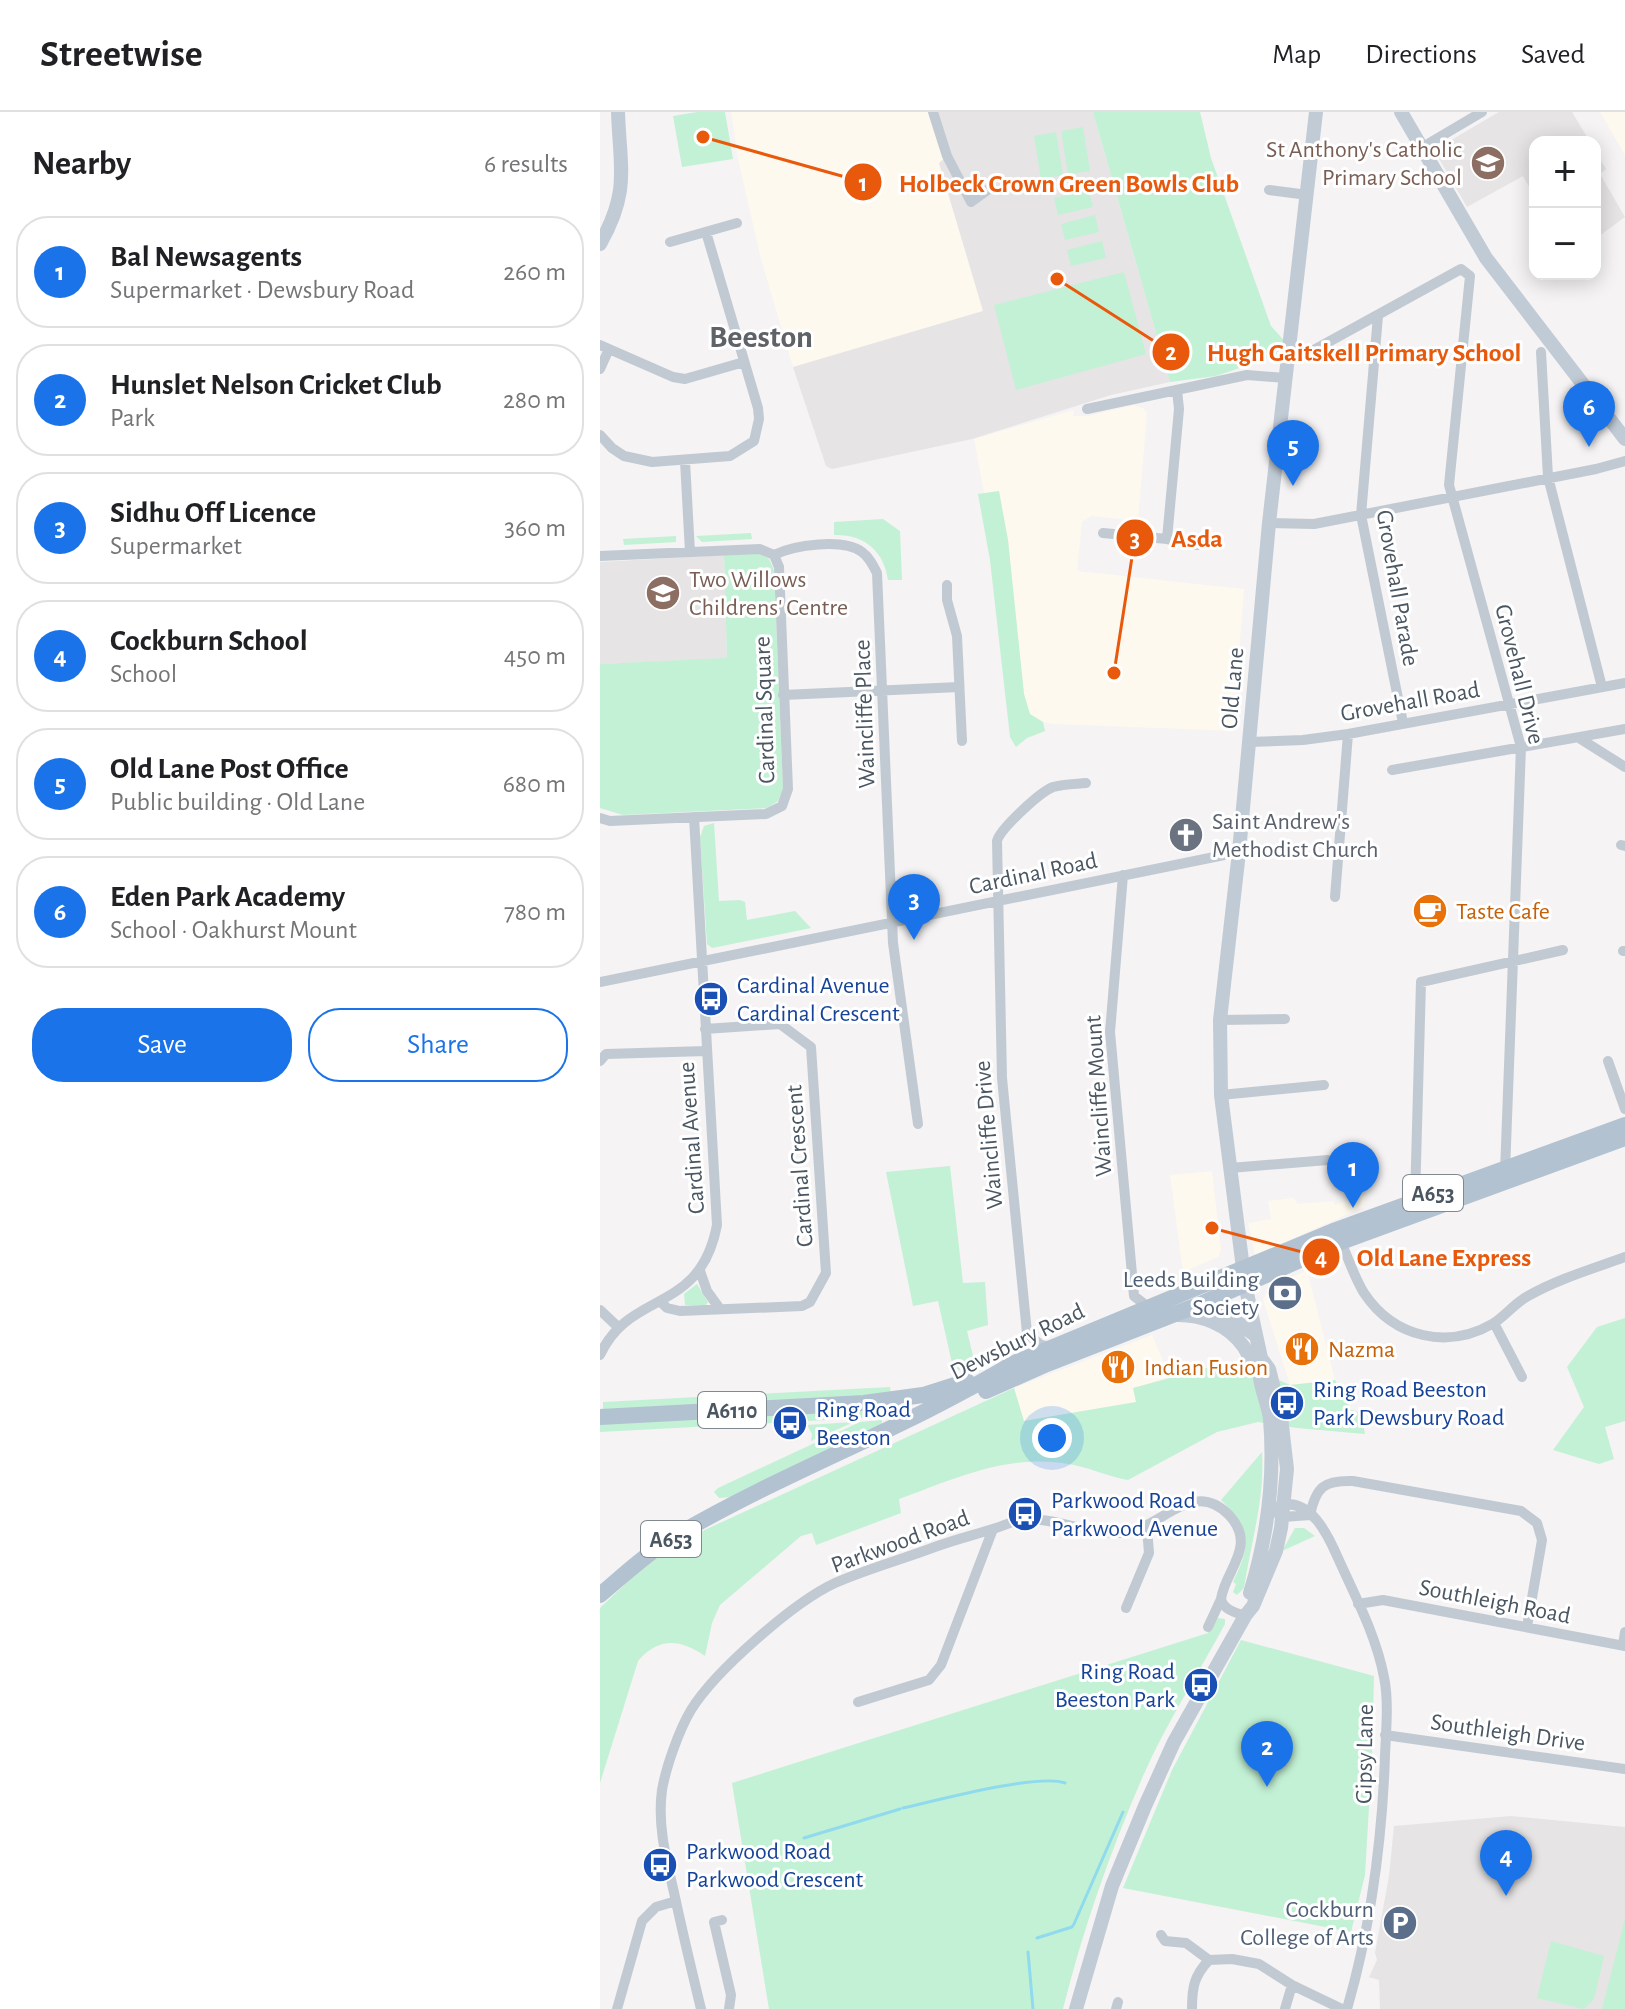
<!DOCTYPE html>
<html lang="en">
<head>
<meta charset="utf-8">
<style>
	:root { --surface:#fff; --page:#f2f2f2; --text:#202124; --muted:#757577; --line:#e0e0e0; --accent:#1a73e8 }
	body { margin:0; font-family:"Alegreya Sans",sans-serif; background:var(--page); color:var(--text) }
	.controls { position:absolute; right:24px; top:24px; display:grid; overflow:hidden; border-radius:16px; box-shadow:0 4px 20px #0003 }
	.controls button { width:72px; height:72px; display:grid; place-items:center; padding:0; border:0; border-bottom:2px solid var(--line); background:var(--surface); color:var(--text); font:40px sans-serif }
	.you { position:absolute; left:452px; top:1326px; width:28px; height:28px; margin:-20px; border:6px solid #fff; border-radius:50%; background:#1a73e8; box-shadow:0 0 0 12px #1a73e833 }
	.badge { display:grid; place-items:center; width:52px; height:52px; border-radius:50%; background:var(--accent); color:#fff; font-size:26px; font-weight:700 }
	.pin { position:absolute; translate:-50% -66px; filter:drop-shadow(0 2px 4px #0008) }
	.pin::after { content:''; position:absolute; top:42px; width:28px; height:24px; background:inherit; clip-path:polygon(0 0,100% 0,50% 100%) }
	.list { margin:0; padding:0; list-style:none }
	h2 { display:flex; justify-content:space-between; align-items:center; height:104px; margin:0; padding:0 32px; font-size:34px }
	h2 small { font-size:26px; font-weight:400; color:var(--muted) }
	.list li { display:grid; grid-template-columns:52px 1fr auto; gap:24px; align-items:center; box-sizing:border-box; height:112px; margin:0 16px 16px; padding:0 16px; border:2px solid var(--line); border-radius:32px }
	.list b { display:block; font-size:30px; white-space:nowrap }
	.list p { margin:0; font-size:26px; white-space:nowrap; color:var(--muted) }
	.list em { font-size:26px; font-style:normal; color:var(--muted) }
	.actions { display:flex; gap:16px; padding:24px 32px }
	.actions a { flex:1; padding:18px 0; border:2px solid var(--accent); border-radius:32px; text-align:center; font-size:28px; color:var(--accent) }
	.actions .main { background:var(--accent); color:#fff }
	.map { position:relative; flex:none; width:1025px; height:1897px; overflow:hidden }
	header { display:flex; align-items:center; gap:48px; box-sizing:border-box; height:112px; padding:0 40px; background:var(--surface); border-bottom:2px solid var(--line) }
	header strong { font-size:38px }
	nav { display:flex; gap:44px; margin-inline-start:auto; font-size:28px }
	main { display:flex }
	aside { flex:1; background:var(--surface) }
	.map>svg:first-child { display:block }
	.commercial { fill:#fdf9ef }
	.education { fill:#e6e4e5 }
	.green { fill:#c3f1d5 }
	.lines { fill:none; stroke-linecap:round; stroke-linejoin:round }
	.stream { stroke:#90daee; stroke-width:3 }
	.street { stroke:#c1cad2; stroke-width:10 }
	.secondary { stroke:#c1cbd6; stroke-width:14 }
	.primary { stroke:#b3c2d1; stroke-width:16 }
	.labels { text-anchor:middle; stroke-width:6; stroke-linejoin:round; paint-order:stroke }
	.shield { fill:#fff; stroke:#808990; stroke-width:2 }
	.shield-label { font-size:22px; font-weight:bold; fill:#4a5661 }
	.education-label { font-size:24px; fill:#785e54; stroke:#fff; text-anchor:end }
	.street-label { font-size:24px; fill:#4a5661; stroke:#fff }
	.worship-label { font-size:24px; fill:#5b616d; stroke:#fff; text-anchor:start }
	.food-label { font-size:24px; fill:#c56008; stroke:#fff; text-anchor:start }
	.transit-label { font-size:24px; fill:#164399; stroke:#fff; text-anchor:start }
	.service-label { font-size:24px; fill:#4e5e75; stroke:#fff; text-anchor:end }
	.district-label { font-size:32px; font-weight:bold; fill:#5f6368; stroke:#fff }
	.leader { fill:none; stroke:#e8590c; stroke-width:3 }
	.callout-dot { fill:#e8590c; stroke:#fff; stroke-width:3 }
	.mark-label { font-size:24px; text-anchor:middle; font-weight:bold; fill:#fff }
	.callout-label { font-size:26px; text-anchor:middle; font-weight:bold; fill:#e8590c; stroke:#fff; stroke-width:6; stroke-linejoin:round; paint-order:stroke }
</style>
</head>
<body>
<header>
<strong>Streetwise</strong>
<nav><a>Map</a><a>Directions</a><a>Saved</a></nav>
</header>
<main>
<aside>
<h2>Nearby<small>6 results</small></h2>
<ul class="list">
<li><span class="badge">1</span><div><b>Bal Newsagents</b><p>Supermarket · Dewsbury Road</p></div><em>260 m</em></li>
<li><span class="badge">2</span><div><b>Hunslet Nelson Cricket Club</b><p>Park</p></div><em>280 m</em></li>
<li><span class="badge">3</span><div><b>Sidhu Off Licence</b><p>Supermarket</p></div><em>360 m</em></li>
<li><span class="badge">4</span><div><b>Cockburn School</b><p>School</p></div><em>450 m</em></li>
<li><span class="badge">5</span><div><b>Old Lane Post Office</b><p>Public building · Old Lane</p></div><em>680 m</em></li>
<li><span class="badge">6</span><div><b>Eden Park Academy</b><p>School · Oakhurst Mount</p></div><em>780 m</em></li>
</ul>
<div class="actions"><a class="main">Save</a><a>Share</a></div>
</aside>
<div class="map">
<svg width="1025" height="1897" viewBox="0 0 1025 1897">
	<rect width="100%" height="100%" fill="#f5f3f3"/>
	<path class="commercial" d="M131,0H333L365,135L383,199L193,255L161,147L138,47Z
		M1000,0H1025V43Z
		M534,293L544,297L547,301L538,409L491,404L482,410L477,459L644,477L633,619L453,612L443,610L430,602L424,582L408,428L399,379L384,381L374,327L474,298L473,304H488Z
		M612,1059L621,1138L618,1145L583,1160L570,1063Z
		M765,1082L764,1095L655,1143L648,1111L671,1107L668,1089L694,1086L698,1092L734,1089L735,1093Z
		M707,1158L735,1268L690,1273L663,1188L667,1177Z
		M552,1223L570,1265L533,1276L536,1290L423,1309L414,1276Z"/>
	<path class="education" d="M333,0H493L570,270L511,283L372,327L232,357L226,354L193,255L383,199L339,51L347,44Z
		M899,0H972L990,30H935V85L923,64L867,95L834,38Z
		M995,39L1006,57L1000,62L1025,105L995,127Z
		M124,443L127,547L0,552V450Z
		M911,1704L1025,1715V1897H780L779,1868L769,1865L777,1848L775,1841L789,1764L794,1714Z"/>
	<path class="green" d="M97,0H125L133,47L82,55L73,4Z
		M493,0H600L611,46L671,214L689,234V239L616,264L570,270Z
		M483,15L490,59L468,62L461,19Z
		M456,20L463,63L441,67L434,24Z
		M489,78L493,95L458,103L454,86Z
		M495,103L499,120L465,128L461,112Z
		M502,129L506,146L471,154L467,138Z
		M524,160L546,242L416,278L394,193Z
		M399,379L408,428L424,582L430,602L443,610L445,619L427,626L416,635L410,625L390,448L378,382Z
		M283,407L300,419L302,468H288C284,439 264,422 234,423V410Z
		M151,421L152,427L102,430L96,424Z
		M76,424V430L24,433L23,427Z
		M159,441L169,447L174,458L183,677L178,689L167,696L23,703L0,696V552L127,546L124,443Z
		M114,711L119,789L140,788L145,790L147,808L195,799L211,816L112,836L107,832L100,725L104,714Z
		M350,1054L363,1171L385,1170L388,1213L367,1219L375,1252L354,1260L338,1189L313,1194L286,1060Z
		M97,1172L108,1190L106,1193H85L84,1182Z
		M1025,1206V1309L1005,1315L1014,1347L999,1352L953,1338L984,1295L967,1255L997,1215Z
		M642,1251L690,1273L735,1268L751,1298L761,1300L765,1322L697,1316L658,1310L617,1320L528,1368C510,1365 493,1357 474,1353C410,1340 357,1366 299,1387L301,1401L216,1433L212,1421L201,1424L120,1493L112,1511L105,1544C80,1527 59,1525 38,1549L0,1671V1496L40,1458L85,1427L414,1276L424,1309L536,1290L533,1276L621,1252Z
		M290,1275L291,1283L3,1299V1290Z
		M260,1297L282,1305L0,1320V1312Z
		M282,1308V1314L132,1385L119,1386L114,1380L118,1376L260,1310Z
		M254,1310L211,1329L212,1322L207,1313Z
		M662,1340C665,1387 651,1430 644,1476L637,1483L633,1480L636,1472L633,1470C651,1433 651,1418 621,1388Z
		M695,1416H704L715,1424L682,1439Z
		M618,1506L625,1507V1512C598,1562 566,1612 543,1664C510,1740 483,1817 463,1897H169L132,1671L608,1521L614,1508Z
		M641,1528L774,1564L772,1644L765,1763L751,1820L523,1776L572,1658Z
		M1025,1807V1897H1002Z
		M951,1829L1004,1844L994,1887L984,1897L937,1886Z"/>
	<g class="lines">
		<path class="stream" d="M303,1696C335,1689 438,1661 465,1671
			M204,1726L300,1697
			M437,1826L472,1815L474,1812L523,1700
			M428,1840L433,1897"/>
		<path class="street" d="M333,0L347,44L371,90L389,77
			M821,36L882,0
			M669,78L708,83
			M70,130L137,111
			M778,204L761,403L803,611
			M0,233L73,265L85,267L144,250
			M941,240L948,365L1002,575
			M688,244L712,239L861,157L870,164L849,373L921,635L905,1060
			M0,257L9,237
			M487,297L647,263L685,266
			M0,323L12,336L24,344L52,350L130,344L154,329L159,307L158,296L106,120
			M85,349L90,440
			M669,411L714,412L996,357L1025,349
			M503,421L567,427L597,433
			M567,427L579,297L577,278
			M174,443C194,433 243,426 262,440C269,445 273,453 277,461L293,831L318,1012
			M0,444L160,437L174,443L179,455L188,677L182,694L166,702L10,709L0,706
			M347,473V488L357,524L362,629
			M183,583L359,575
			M979,626L1025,655
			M649,630L703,628L748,622L1025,571
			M792,658L1025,617
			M1021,733L1025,734
			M523,763L510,920L534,1184L548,1195
			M735,785L748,622
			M1023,839H1025
			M0,870L639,740
			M620,908L685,907
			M0,949L6,942L106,939
			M1008,949L1025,997
			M621,983L724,973
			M630,1056L728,1048
			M815,1088L821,870L963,838
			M739,1125C747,1143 754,1165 764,1181C794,1226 848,1238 894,1211C906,1203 915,1191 928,1184C958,1167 992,1157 1025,1145
			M100,1159L107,1179L120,1197
			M61,1190L67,1196L80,1199L202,1194L210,1190L226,1161L211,935L180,912L105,917
			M0,1198L18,1215
			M894,1211L922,1265
			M450,1235L441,1233L427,1221L402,966L397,729C400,717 440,680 453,675C463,672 476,672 486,671
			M0,1243C30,1177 100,1203 117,1113L94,705
			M680,1393C711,1386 728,1423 738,1446C755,1484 776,1523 784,1565C789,1589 786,1619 785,1644C782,1731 771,1814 747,1897
			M670,1397L683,1405L710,1403
			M710,1403C716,1375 724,1368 753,1369L921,1399L937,1411L942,1428L927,1515
			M758,1492L783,1488L1025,1534
			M526,1496L549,1441L547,1416
			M608,1515L621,1487
			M1023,1533L1025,1520
			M258,1590L329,1568L341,1553L393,1417
			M785,1623L1025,1657
			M122,1808L114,1810L131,1883L129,1897
			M561,1823L565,1829L586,1831L609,1848
			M17,1897L42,1809L56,1795L76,1789
			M101,1897C92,1860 83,1822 75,1785C67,1749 57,1715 62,1678C66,1655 79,1618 91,1598C115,1559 194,1490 235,1471C267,1457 300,1448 332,1436C353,1428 374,1423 396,1416C405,1413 415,1408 425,1407C457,1406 488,1422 520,1421C560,1420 591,1364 629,1403C658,1434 625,1458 621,1487C624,1498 634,1500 645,1504
			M516,1897L518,1890
			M592,1897C592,1875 594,1864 609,1848L632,1847L659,1852L692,1873L742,1897
			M685,1897L692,1873"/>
		<path class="secondary" d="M801,0L886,146L1025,327
			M0,132C30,79 20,57 18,0
			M598,1193L637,1210L655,1223
			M574,1203C601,1202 628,1212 644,1235C649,1243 651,1251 657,1258
			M650,1481C668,1423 675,1367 670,1307C667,1286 655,1267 661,1246
			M476,1897L512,1774L545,1694L574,1630L645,1504L653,1494L676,1439L681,1416L687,1357L681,1305L669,1257L661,1246L645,1172L621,983L620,908L639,740L669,411L716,0"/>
		<path class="primary" d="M386,1279L447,1252L598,1193L741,1130L1025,1026
			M0,1305L264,1291L323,1283L367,1269
			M0,1483C26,1461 52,1437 82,1420C189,1358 306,1316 412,1252L736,1118L1025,1013"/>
	</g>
	<defs>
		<g id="school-disc" transform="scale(1.8)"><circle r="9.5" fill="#8d6e63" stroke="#fff"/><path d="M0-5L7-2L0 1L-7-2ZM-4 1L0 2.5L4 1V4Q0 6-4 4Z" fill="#fff"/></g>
		<g id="church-disc" transform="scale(1.8)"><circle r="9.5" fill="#6b7280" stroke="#fff"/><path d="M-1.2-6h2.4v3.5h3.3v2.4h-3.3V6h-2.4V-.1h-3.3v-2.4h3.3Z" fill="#fff"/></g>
		<g id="cafe-disc" transform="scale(1.8)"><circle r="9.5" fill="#e8710a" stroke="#fff"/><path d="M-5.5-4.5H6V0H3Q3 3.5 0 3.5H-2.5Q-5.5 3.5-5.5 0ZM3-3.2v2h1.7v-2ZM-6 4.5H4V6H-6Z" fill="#fff"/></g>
		<g id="bus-disc" transform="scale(1.8)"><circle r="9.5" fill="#1a4fb4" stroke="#fff"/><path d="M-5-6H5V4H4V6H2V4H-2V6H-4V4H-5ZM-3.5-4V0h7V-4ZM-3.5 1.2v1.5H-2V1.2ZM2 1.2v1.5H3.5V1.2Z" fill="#fff"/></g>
		<g id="bank-disc" transform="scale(1.8)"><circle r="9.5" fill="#5c6f8a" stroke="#fff"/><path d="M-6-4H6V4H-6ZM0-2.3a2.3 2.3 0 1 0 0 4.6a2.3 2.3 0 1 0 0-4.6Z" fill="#fff"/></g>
		<g id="restaurant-disc" transform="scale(1.8)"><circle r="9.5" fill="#e8710a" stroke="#fff"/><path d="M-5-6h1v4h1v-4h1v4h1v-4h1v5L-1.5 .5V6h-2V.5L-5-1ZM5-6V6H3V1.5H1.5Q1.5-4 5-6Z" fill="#fff"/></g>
		<g id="parking-disc" transform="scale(1.8)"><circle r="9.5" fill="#5c6f8a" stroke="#fff"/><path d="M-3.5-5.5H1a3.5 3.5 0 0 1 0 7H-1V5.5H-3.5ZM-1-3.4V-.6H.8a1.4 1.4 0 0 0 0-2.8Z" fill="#fff"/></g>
	</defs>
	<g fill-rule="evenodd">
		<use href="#school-disc" x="888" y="51"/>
		<use href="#school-disc" x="63" y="481"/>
		<use href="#church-disc" x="586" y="723"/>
		<use href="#cafe-disc" x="830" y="799"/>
		<use href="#bus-disc" x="111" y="887"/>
		<use href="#bank-disc" x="685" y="1181"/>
		<use href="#restaurant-disc" x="702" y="1237"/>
		<use href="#restaurant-disc" x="518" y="1255"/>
		<use href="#bus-disc" x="687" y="1291"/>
		<use href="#bus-disc" x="190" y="1311"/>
		<use href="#bus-disc" x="425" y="1402"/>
		<use href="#bus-disc" x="601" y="1573"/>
		<use href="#bus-disc" x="60" y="1753"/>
		<use href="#parking-disc" x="800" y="1811"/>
	</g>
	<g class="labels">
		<g class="shield">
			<rect x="803" y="1063" width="60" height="36" rx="6"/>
			<rect x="98" y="1280" width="68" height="36" rx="6"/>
			<rect x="41" y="1409" width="60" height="36" rx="6"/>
		</g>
		<g class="shield-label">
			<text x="833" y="1089">A653</text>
			<text x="132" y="1306">A6110</text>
			<text x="71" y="1435">A653</text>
		</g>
		<g class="education-label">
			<text x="862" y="45">St Anthony's Catholic<tspan x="862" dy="28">Primary School</tspan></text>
			<text x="89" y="475" text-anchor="start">Two Willows<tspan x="89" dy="28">Childrens' Centre</tspan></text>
		</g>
		<g class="street-label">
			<text transform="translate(798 476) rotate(80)" y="8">Grovehall Parade</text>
			<text transform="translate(920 562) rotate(76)" y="8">Grovehall Drive</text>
			<text transform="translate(632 576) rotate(-85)" y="8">Old Lane</text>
			<text transform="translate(810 589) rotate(-10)" y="8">Grovehall Road</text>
			<text transform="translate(164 598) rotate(-92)" y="8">Cardinal Square</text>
			<text transform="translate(264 602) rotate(-92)" y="8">Waincliffe Place</text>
			<text transform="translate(433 761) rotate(-12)" y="8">Cardinal Road</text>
			<text transform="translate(498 984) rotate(-94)" y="8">Waincliffe Mount</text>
			<text transform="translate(388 1023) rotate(-95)" y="8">Waincliffe Drive</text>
			<text transform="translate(91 1026) rotate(-94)" y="8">Cardinal Avenue</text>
			<text transform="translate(199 1054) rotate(-94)" y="8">Cardinal Crescent</text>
			<text transform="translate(417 1229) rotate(-26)" y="8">Dewsbury Road</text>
			<text transform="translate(300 1429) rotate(-20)" y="8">Parkwood Road</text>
			<text transform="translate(895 1489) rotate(11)" y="8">Southleigh Road</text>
			<text transform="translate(908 1620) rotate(8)" y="8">Southleigh Drive</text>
			<text transform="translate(764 1642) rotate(-89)" y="8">Gipsy Lane</text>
		</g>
		<g class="worship-label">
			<text x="612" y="717">Saint Andrew's<tspan x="612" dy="28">Methodist Church</tspan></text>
		</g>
		<g class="food-label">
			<text x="856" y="807">Taste Cafe</text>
			<text x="728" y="1245">Nazma</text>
			<text x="544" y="1263">Indian Fusion</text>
		</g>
		<g class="transit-label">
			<text x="137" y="881">Cardinal Avenue<tspan x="137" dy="28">Cardinal Crescent</tspan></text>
			<text x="713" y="1285">Ring Road Beeston<tspan x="713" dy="28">Park Dewsbury Road</tspan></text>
			<text x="216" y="1305">Ring Road<tspan x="216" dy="28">Beeston</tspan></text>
			<text x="451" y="1396">Parkwood Road<tspan x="451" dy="28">Parkwood Avenue</tspan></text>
			<text x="575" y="1567" text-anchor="end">Ring Road<tspan x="575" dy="28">Beeston Park</tspan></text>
			<text x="86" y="1747">Parkwood Road<tspan x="86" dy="28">Parkwood Crescent</tspan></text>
		</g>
		<g class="service-label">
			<text x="659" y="1175">Leeds Building<tspan x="659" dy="28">Society</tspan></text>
			<text x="774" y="1805">Cockburn<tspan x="774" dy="28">College of Arts</tspan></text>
		</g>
		<g class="district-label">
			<text x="161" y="235">Beeston</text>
		</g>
	</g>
	<path class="leader" d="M103 25L263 70M457 167L571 240M514 561L535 426M612 1116L721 1145"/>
	<g class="callout-dot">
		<circle cx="103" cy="25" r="8"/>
		<circle cx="457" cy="167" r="8"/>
		<circle cx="514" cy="561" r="8"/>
		<circle cx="612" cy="1116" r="8"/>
		<circle cx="263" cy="70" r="20"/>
		<circle cx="571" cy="240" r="20"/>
		<circle cx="535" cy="426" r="20"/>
		<circle cx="721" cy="1145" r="20"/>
	</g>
	<g class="mark-label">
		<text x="263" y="79">1</text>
		<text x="571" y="248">2</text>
		<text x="535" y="435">3</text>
		<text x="721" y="1153">4</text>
	</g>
	<g class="callout-label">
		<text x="469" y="80">Holbeck Crown Green Bowls Club</text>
		<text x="764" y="249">Hugh Gaitskell Primary School</text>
		<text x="597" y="435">Asda</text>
		<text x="844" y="1154">Old Lane Express</text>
	</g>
</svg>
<div class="controls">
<button>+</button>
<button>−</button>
</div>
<div class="you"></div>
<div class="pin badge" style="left:753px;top:1096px">1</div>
<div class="pin badge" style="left:667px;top:1675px">2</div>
<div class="pin badge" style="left:314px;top:828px">3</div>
<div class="pin badge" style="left:906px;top:1784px">4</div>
<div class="pin badge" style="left:693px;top:374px">5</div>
<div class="pin badge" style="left:989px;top:335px">6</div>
</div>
</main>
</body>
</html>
